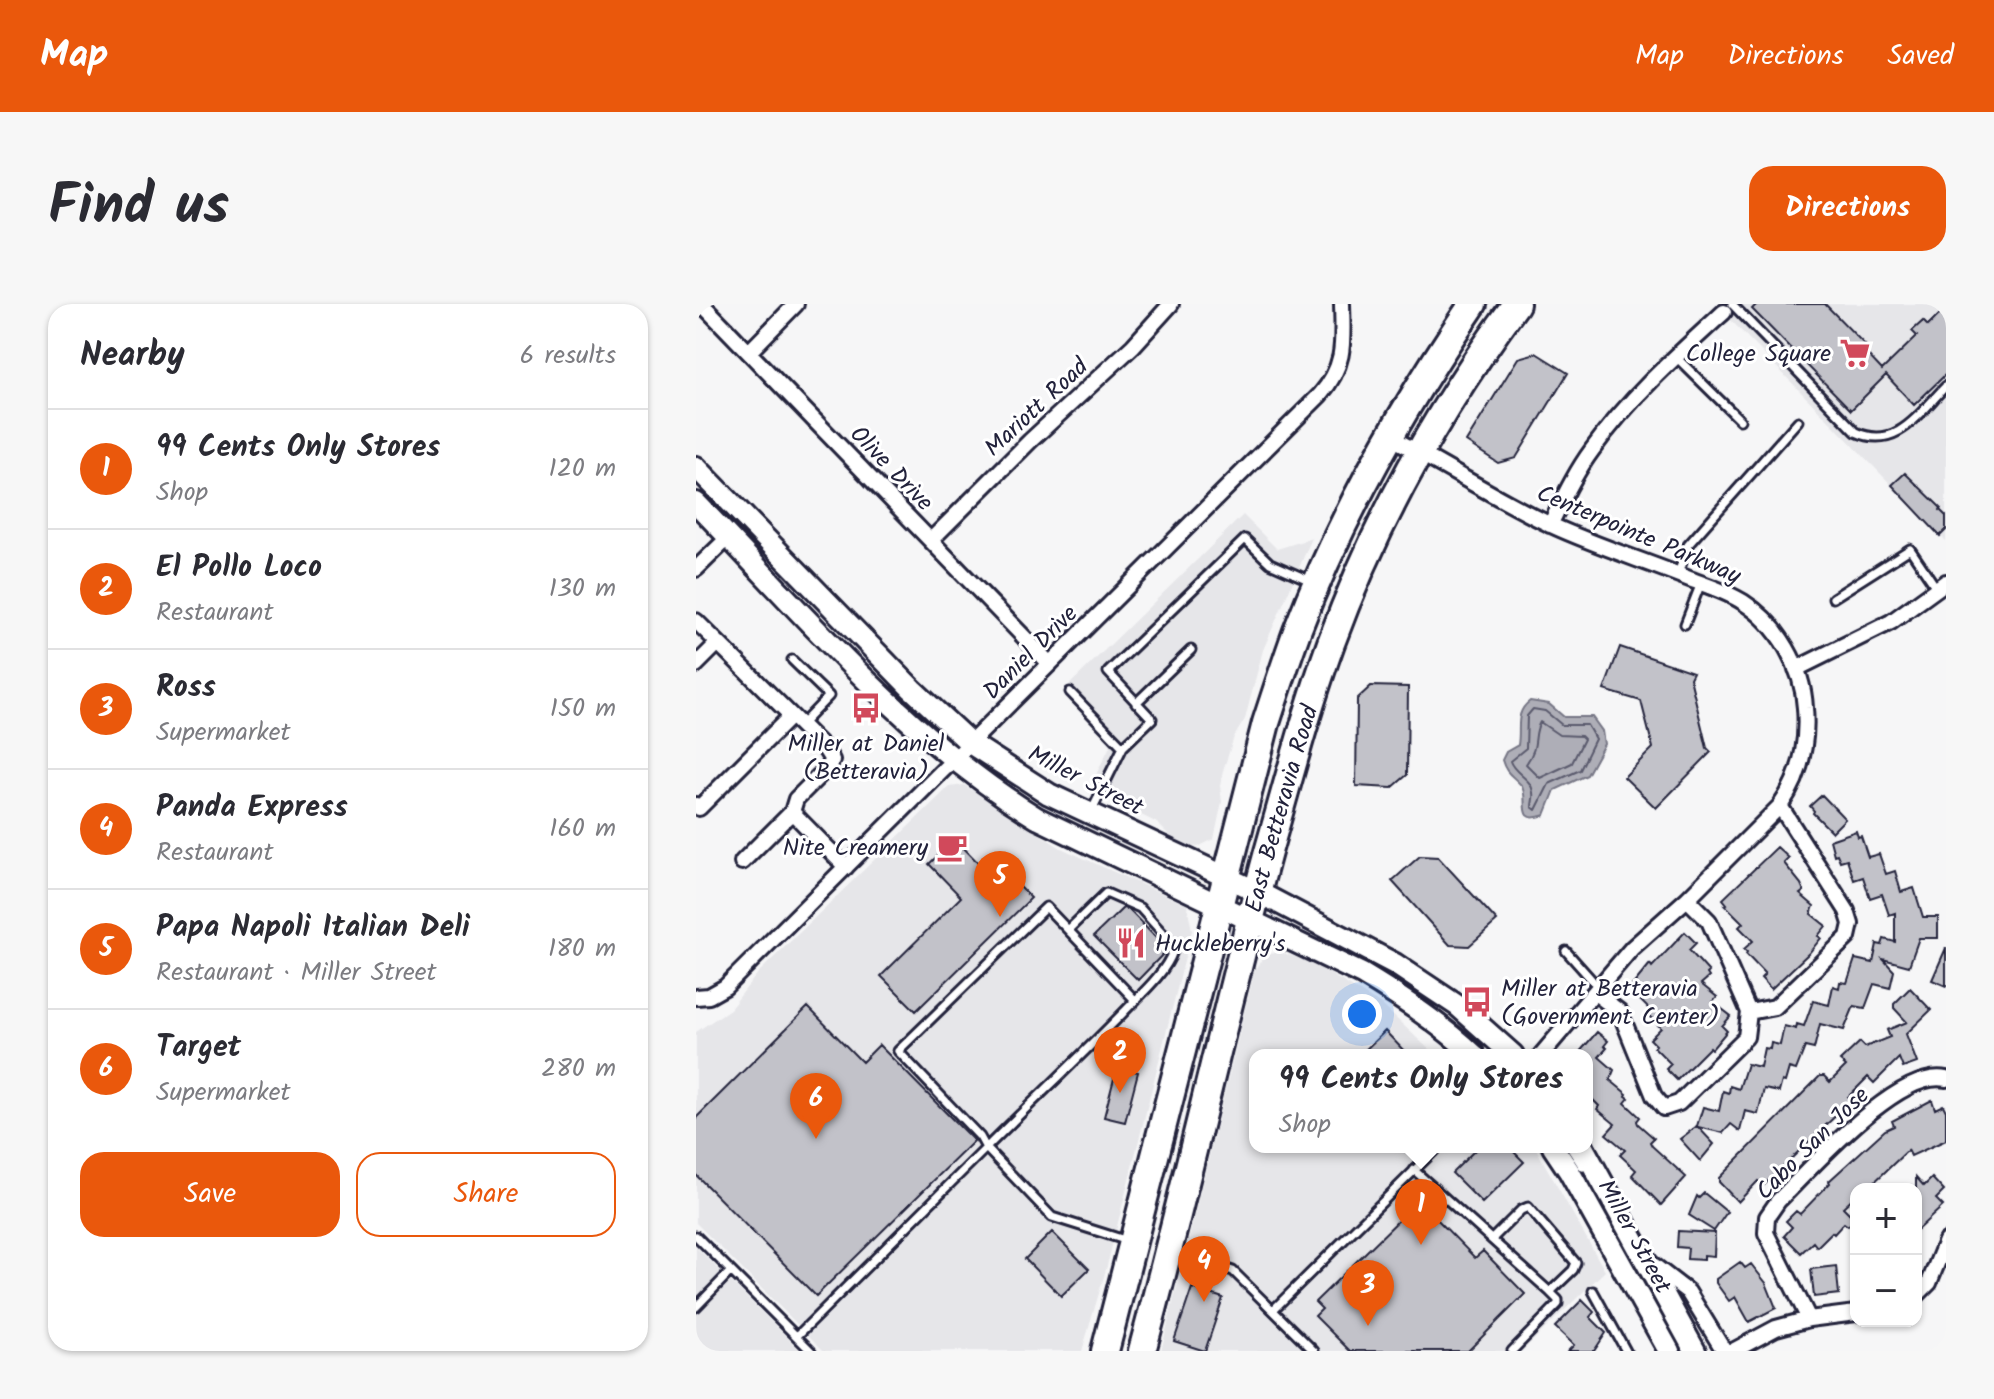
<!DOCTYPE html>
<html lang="en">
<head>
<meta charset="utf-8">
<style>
	:root { --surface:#fff; --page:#f7f7f7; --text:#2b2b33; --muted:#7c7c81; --line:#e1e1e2; --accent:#ea580c }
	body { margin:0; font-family:Kalam,sans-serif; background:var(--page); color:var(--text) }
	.controls { position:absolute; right:24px; bottom:24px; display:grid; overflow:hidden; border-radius:16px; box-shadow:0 2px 6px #0004 }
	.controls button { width:72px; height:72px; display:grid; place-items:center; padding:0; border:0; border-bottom:2px solid var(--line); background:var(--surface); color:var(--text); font:40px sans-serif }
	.you { position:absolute; left:666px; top:710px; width:28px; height:28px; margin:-20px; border:6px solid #fff; border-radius:50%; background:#1a73e8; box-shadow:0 0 0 12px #1a73e833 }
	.badge { display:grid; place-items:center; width:52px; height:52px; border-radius:50%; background:var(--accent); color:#fff; font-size:26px; font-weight:700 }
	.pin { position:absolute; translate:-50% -66px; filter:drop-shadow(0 2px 4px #0008) }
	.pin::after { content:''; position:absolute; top:42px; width:28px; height:24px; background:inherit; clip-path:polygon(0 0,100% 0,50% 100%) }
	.popup { position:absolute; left:553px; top:745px; width:344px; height:104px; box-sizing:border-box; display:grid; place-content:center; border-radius:16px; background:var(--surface); filter:drop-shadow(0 2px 6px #0005); font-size:26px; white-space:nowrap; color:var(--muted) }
	.popup b { font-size:30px; color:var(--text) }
	.popup::after { content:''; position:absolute; left:50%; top:100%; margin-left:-16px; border:16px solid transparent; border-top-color:var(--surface) }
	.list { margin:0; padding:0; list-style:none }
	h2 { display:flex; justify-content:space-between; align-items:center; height:104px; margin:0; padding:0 32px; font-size:34px }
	h2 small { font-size:26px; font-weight:400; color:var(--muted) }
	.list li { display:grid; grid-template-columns:52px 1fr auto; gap:24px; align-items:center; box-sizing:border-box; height:120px; padding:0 32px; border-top:2px solid var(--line) }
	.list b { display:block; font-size:30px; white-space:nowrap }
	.list p { margin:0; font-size:26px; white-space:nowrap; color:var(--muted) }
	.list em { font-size:26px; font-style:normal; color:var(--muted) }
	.actions { display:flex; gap:16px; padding:24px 32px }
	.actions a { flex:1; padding:18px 0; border:2px solid var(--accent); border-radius:24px; text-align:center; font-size:28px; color:var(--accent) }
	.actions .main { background:var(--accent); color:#fff }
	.map { position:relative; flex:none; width:1250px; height:1047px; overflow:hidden; border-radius:24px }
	header { display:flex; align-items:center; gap:48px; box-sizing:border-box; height:112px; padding:0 40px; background:var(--accent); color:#fff }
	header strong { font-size:38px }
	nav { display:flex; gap:44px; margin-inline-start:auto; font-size:28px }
	.intro { display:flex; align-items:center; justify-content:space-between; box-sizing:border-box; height:192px; padding:0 48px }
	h1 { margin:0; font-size:56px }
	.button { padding:20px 36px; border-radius:24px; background:var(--accent); color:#fff; font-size:28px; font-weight:700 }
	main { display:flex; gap:48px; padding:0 48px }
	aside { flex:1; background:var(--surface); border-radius:24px; box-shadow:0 2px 6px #0004 }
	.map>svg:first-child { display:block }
	.built { fill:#e6e6e9 }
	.water { fill:#aeaeb7; stroke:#767685; stroke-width:2 }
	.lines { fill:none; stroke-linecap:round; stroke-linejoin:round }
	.shore { stroke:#5a5a6d; stroke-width:2 }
	.building { fill:#c2c2c9; stroke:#22223b; stroke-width:2 }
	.lane-casing { stroke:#22223b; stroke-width:13 }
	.street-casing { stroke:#22223b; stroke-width:20 }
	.secondary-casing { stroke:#22223b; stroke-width:26 }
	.highway-casing { stroke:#22223b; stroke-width:32 }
	.lane { stroke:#fff; stroke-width:7 }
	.street { stroke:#fff; stroke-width:14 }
	.secondary { stroke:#fff; stroke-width:20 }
	.highway { stroke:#fff; stroke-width:26 }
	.labels { text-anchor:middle; stroke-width:6; stroke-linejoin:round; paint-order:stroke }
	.poi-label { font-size:24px; fill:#22223b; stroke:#fff; text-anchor:end }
	.street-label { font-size:24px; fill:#22223b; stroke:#fff }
</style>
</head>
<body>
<header>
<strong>Map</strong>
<nav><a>Map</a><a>Directions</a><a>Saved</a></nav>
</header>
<div class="intro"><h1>Find us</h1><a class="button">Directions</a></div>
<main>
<aside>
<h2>Nearby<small>6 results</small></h2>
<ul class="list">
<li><span class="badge">1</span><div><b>99 Cents Only Stores</b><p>Shop</p></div><em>120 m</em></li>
<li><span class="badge">2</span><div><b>El Pollo Loco</b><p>Restaurant</p></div><em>130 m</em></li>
<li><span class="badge">3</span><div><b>Ross</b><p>Supermarket</p></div><em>150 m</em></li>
<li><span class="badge">4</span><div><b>Panda Express</b><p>Restaurant</p></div><em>160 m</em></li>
<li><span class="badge">5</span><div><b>Papa Napoli Italian Deli</b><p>Restaurant · Miller Street</p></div><em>180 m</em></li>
<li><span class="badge">6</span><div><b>Target</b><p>Supermarket</p></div><em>280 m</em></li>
</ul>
<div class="actions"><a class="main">Save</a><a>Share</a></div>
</aside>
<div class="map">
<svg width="1250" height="1047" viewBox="0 0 1250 1047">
	<rect width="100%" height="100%" fill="#f6f6f7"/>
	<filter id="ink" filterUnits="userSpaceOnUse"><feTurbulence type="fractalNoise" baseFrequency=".0125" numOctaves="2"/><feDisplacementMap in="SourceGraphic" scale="16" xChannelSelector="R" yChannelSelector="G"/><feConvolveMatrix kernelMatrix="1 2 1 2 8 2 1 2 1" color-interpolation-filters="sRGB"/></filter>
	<g filter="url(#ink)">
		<path class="built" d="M1019,0H1250V237L1181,166Z
			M547,211L581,245L616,234L567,346L549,415L538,433L527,467L524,482L526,498L518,535L502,543L495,542L474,532L461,519L393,485L415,440L366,388Z
			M268,481L365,544L491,601L496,626L411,962L386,1047H128L0,919V728L34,705L62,669L253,483Z
			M584,648L616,659L687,702L739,751H559V843H839L909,967L826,1047H465L559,665L569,651Z
			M0,943L105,1047H0Z"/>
		<path class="water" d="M834,397L853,400L868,413H896L906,427L908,440L891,471L859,486L849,511C817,522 835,494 825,481C816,471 810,470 806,456L810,448L822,441C825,423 818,409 834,397Z"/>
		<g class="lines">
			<path class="shore" d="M837,405L849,407L866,421H891L899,435L884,466L853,480L840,506L836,503C836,498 838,494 837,489C836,474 818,470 814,457L830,444L831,412Z
				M844,418L863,431L885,432L888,435L876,459L844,474L830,460C844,441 836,432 844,418Z"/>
		</g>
		<path class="building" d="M1061,0H1129L1173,45L1170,49L1186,66L1221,32L1216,27L1227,17L1232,22L1250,4V70L1218,101L1190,71L1155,106L1056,5Z
			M840,49L872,69L820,154L802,159L770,138L822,54Z
			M1209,169L1245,204L1244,206L1250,212V226L1244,232L1196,181Z
			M924,343L997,368L994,374L1011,444L1015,448L960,504L928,473L957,444L945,397L908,386Z
			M675,382L712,383L711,471L696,484L660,482L661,395Z
			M1126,491L1149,515L1136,528L1117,509L1118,507L1114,502Z
			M1160,527L1162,533L1165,532L1172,553L1183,550L1190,570L1199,567L1205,588L1218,584L1227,613H1242V634H1223L1213,662L1187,655L1198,667L1194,684L1178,680L1169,704L1158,702L1148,726L1124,720L1118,745L1109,743L1100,766L1093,764L1089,778L1086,777L1083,788L1068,785L1062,810L1049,807L1044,827L1035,820L1027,829L1002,823L1018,840L1004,857L984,835L1001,822L1007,803L1023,807L1027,787L1033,789L1034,782L1043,785L1051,760L1064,763L1068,744L1074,745L1075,739L1084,741L1088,722L1100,725L1101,720L1108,722L1117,697L1133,701L1137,682L1143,684L1144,678L1151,679L1159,655L1177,659L1181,640L1186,641L1188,635L1199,638V609L1193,611L1186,590L1174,594L1167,573L1158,576L1151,555L1144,557L1141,550L1138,551L1134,536Z
			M259,535L299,576L308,567L335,594L220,707L185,672L265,593L233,560Z
			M1081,543L1093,554L1088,559L1105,580L1108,587L1104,590L1118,602L1115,610L1130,622L1122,632L1125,634L1113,649L1075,685L1065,674L1069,670L1050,650L1051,648L1048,645L1057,637L1043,623L1047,619L1029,601L1031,600L1027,595Z
			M724,552L742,553L801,617L773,642L754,641L696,577Z
			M427,604L433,606L467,641L470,647L442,676L398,632Z
			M989,628L1000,639L993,646L1013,668L1011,670L1013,673L1005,680L1021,693L1017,698L1035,712L1026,722L1031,727L1016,745L1014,743L981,776L970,765L975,760L958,743L960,741L954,735L965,724L951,710L954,706L937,689L939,687L935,683L954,660L956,663Z
			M1250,644V682L1236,676Z
			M1214,684L1235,706L1210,730L1221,759L1207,764L1203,754L1178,779L1172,773L1152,793L1156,796L1067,882L1062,877L1042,898L1023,878V874L1124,772H1128L1134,778L1150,762L1144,757L1164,738L1169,743L1194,733L1191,726L1211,718L1198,704V700Z
			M112,703L166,758L183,741L278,837L120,992L0,871V814Z
			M689,727L712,751H664Z
			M901,728L912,737L908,742L911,744L903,753L918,766L914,776L931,790L930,792L933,794L929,799L944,813L941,817L942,820L958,834L954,838L956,842L990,873L965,901L936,871L940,866L924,851L929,846L910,830L919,820L901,805L903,802L891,790V751H881Z
			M421,763L442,768L429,818L408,813Z
			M1236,796L1239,805L1247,801L1250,807V836L1215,852L1212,846L1171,885H1160V891L1147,903L1159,915L1152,922L1148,919L1138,930L1136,928L1121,943L1117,938L1105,949L1088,932L1096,923L1090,917L1100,907L1104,910L1134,879L1133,877L1189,826L1198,822L1196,817Z
			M782,843H813L828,858L786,899L756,869Z
			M1220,873L1228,882L1236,874L1248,887L1240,895L1247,902L1220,927Z
			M1008,889L1031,908L1018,927L993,911L1001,892L1003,894Z
			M730,904L779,954L787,947L829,990L772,1047H654L619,1012L626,1005L619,998L711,908L718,915Z
			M982,927L1019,929L1018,952L1008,951V956L991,955L992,944L981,943Z
			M356,928L393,965L365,992L329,955Z
			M1044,958L1049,964L1055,960L1070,979L1080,1004L1053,1018L1039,993L1033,997L1020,979V975Z
			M1140,962L1143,990L1118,993L1115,965Z
			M496,984L527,994L509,1047L478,1037Z
			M886,996L898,1008L894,1013L910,1029L898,1047H872L878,1041L859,1023Z"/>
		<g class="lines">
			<g class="lane-casing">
				<path id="lane" d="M1036,0L1160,128C1201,147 1223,109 1250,82
					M980,53L1044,116
					M982,270L992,241L1102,117
					M1137,294L1214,245L1241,285
					M989,320L1005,279
					M96,356L133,392L105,421
					M374,388L427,443
					M440,399L495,346
					M395,508L427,443L456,415L412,368L549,235L574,259L615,277
					M372,626L410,589L444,604L472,635L477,647C469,670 444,691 427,709C382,755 335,799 290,844L284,833L202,747L350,603L439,696
					M870,647L903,684
					M874,843L887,863
					M718,866L854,988L877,966L880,959L832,903L825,906L796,935
					M0,932L115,1047
					M478,948L537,967L618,1047
					M897,987L930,1047
					M0,1003L35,967
					M578,1005L742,843
					M101,1032L290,844L356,913L432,937
					M816,1047L862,1000V996L854,988"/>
			</g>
			<g class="street-casing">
				<path id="street" d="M6,0L354,360
					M53,48L100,0
					M694,133C748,161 800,195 855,221C898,241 946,256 991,274C1009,281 1030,287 1047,298C1082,320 1107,363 1109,404C1112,440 1105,472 1084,502L991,595L936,644L845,751
					M854,221C867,195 879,169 896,146C933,94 981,51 1028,8
					M235,236L334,137L437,42L475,0
					M0,265L33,233
					M0,317L129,445L136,456L131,464L100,495L96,508L46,558
					M0,361L22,339
					M1100,365L1195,318L1250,278
					M0,501L3,504L95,412
					M96,508L150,563
					M991,595L1013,617L1053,708
					M899,689L924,708L958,792L968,804L983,799L1050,733L1053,708L1079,703L1152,633L1155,620L1151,607L1084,502
					M0,693L13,692L29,683L624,91C650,61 647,38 646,0
					M952,957L992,988L1028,1047
					M1220,992L1233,979L1250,937
					M1113,1015L1070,929L1071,913L1082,897C1115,865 1202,764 1250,775
					M1037,1047L1080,1024L1113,1015L1160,1009"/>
			</g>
			<g class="secondary-casing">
				<path id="secondary" d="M0,163L216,385L274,439L353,490L562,588L699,660L762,702L817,751
					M0,199C108,310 208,432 341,514L666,670C706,694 744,719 778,751
					M857,843L873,867L973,1047
					M887,843L999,1047"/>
			</g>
			<g class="highway-casing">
				<g id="highway">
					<path d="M409,1047L570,419C580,388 590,357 601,327C645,211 708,101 777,0"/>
					<path id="s1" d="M446,1047C491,881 527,714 572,548C592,478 610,408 635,339C679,219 744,103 820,0"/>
				</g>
			</g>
			<use href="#lane" class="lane"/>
			<use href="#street" class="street"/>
			<use href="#secondary" class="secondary"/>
			<use href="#highway" class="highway"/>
		</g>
	</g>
	<defs>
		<g id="supermarket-bare" transform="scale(2.4)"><path d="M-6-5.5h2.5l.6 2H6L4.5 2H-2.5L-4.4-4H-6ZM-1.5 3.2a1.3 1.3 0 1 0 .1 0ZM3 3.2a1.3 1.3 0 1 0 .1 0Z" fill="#d1495b" stroke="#fff" stroke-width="2.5" paint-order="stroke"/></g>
		<g id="bus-bare" transform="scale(2.4)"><path d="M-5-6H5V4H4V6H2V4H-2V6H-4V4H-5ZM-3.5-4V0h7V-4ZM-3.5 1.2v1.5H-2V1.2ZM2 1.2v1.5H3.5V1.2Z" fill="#d1495b" stroke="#fff" stroke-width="2.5" paint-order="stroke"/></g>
		<g id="cafe-bare" transform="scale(2.4)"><path d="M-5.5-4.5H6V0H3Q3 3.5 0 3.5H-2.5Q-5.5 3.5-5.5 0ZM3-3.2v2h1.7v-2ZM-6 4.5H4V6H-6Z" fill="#d1495b" stroke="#fff" stroke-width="2.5" paint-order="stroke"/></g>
		<g id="restaurant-bare" transform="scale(2.4)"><path d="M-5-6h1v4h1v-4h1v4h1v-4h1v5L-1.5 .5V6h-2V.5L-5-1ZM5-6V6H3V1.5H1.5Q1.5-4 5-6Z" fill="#d1495b" stroke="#fff" stroke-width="2.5" paint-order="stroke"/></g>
	</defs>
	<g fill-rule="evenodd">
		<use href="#supermarket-bare" x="1159" y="49"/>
		<use href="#bus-bare" x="170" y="404"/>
		<use href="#cafe-bare" x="256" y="543"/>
		<use href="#restaurant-bare" x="435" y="639"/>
		<use href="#bus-bare" x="781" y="698"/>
	</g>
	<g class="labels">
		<g class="poi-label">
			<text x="1135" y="57">College Square</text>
			<text x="170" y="447" text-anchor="middle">Miller at Daniel<tspan x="170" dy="28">(Betteravia)</tspan></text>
			<text x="232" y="551">Nite Creamery</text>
			<text x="459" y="647" text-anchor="start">Huckleberry's</text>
			<text x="805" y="692" text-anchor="start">Miller at Betteravia<tspan x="805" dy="28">(Government Center)</tspan></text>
		</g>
		<g class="street-label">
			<text transform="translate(340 103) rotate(-43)" y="8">Mariott Road</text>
			<text transform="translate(196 164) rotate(46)" y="8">Olive Drive</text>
			<text transform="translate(943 230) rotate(23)" y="8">Centerpointe Parkway</text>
			<text transform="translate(334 348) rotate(-45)" y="8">Daniel Drive</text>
			<text transform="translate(390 476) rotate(27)" y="8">Miller Street</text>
			<text dy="8" stroke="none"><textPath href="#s1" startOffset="560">East Betteravia Road</textPath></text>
			<text transform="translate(1116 839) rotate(-45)" y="8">Cabo San Jose</text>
			<text transform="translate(939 932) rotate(61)" y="8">Miller Street</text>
		</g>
	</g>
</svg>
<div class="controls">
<button>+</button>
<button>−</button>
</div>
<div class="you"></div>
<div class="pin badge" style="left:725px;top:941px">1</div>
<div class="popup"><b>99 Cents Only Stores</b>Shop</div>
<div class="pin badge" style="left:424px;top:789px">2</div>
<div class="pin badge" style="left:672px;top:1022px">3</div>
<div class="pin badge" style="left:508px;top:998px">4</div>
<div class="pin badge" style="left:304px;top:613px">5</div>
<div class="pin badge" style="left:120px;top:835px">6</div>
</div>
</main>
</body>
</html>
